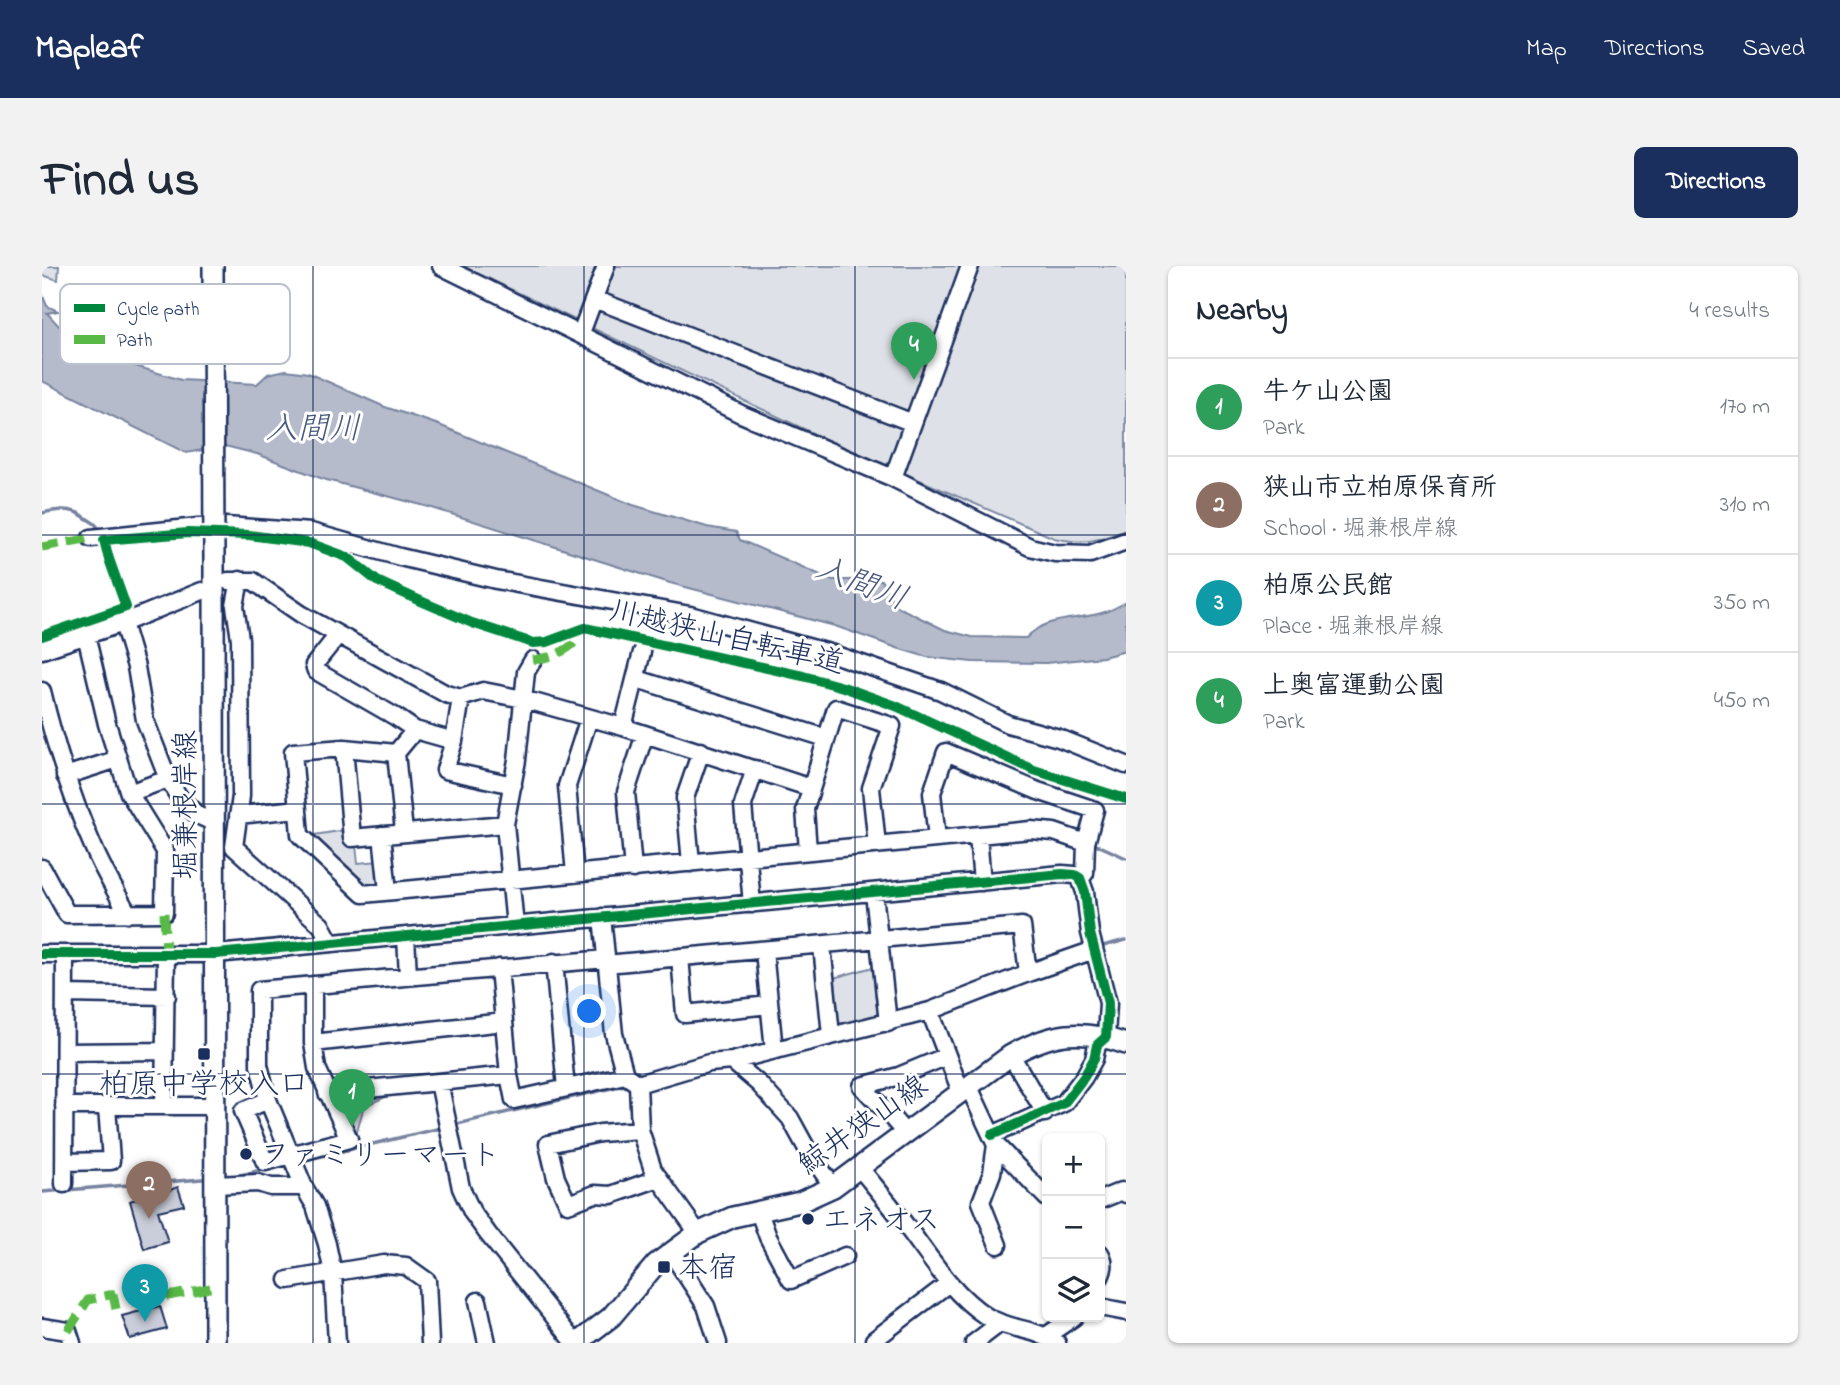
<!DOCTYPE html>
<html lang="en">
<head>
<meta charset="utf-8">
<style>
	:root { --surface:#fff; --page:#f2f2f3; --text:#1f2937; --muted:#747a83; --line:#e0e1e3; --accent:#1b2f5e }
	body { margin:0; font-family:"Indie Flower","Klee One",sans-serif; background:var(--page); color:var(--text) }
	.controls { position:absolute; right:21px; bottom:21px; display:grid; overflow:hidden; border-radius:10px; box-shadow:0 2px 5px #0004 }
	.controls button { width:63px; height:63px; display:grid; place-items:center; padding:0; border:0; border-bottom:2px solid var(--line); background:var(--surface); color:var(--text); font:35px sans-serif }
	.you { position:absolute; left:548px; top:746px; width:24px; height:24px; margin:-18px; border:5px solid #fff; border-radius:50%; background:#1a73e8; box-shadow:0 0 0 10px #1a73e833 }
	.badge { display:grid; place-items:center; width:46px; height:46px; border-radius:50%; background:var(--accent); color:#fff; font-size:23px; font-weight:700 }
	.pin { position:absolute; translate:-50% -58px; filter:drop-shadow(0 2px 4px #0008) }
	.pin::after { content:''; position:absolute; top:37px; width:24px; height:21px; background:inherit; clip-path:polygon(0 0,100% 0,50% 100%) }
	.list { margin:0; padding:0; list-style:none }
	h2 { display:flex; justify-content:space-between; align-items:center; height:91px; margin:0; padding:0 28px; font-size:30px }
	h2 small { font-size:23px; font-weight:400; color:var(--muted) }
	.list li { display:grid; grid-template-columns:46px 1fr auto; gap:21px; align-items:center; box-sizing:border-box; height:98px; padding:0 28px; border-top:2px solid var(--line) }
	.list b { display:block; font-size:26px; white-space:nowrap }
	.list p { margin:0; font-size:23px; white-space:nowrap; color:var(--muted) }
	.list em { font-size:23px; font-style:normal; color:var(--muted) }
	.icon { flex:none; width:38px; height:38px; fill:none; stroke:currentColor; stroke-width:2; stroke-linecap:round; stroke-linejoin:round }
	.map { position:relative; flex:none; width:1084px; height:1077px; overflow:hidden; border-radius:10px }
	header { display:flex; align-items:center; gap:42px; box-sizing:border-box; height:98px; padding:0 35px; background:var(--accent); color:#fff }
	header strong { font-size:33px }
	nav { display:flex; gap:38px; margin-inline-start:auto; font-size:24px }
	.intro { display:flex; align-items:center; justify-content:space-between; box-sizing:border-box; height:168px; padding:0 42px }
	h1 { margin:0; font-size:49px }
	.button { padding:18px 32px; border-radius:10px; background:var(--accent); color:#fff; font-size:24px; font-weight:700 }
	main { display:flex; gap:42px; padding:0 42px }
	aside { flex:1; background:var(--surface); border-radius:10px; box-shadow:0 2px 5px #0004 }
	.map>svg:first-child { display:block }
	.green { fill:#dee1e7; stroke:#7c88a2; stroke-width:2 }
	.water { fill:#b5bbca; stroke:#77839f; stroke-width:2 }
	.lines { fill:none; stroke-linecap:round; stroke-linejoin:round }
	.stream { stroke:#77839f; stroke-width:3.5 }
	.building { fill:#caceda; stroke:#1b2f5e; stroke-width:2 }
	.minor-casing { stroke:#1b2f5e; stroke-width:21 }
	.major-casing { stroke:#1b2f5e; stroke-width:24 }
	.minor { stroke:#fff; stroke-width:16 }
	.major { stroke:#fff; stroke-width:19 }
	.major-bridge-casing { stroke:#1b2f5e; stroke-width:24; stroke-linecap:butt }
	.major-bridge { stroke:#fff; stroke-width:19 }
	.quiet { stroke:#58b947; stroke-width:9; stroke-dasharray:18 9; stroke-linecap:butt }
	.cycleway-casing { stroke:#fff; stroke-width:15 }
	.cycleway { stroke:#00873e; stroke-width:10 }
	.grid { fill:none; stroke:#1b2f5e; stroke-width:2; stroke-opacity:0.55 }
	.poi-dot { fill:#1b2f5e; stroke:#fff; stroke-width:2.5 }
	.labels { text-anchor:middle; stroke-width:6; stroke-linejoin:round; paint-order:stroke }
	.street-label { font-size:30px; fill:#1b2f5e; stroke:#fff }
	.poi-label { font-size:30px; fill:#1b2f5e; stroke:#fff; text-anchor:start }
	.water-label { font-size:32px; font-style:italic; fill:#49597e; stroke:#fff }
	.key { fill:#fff; stroke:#bbc1cf; stroke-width:2 }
	.key-label { font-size:19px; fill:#1b2f5e }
</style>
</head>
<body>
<header>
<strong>Mapleaf</strong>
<nav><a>Map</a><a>Directions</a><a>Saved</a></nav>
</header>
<div class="intro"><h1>Find us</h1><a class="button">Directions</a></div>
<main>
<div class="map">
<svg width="1084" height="1077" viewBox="0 0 1084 1077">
	<rect width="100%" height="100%" fill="#fff"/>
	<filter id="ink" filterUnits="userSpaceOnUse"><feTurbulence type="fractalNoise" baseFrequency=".0143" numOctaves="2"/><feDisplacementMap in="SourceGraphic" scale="14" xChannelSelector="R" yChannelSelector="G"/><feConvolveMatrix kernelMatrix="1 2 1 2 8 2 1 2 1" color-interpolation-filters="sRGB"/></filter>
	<g filter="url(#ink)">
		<path class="green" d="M0,0H17L16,14L0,9Z
			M420,0H1084V264C1056,275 1042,279 1012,272L785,174Z
			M304,564L305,580L314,579L316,597L337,595L339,620L322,623L266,570Z
			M831,701L836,753L793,765L788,713Z
			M356,826L322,840L312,876L297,830Z"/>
		<path class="water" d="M0,28L5,40L16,45L5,47L19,62L28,80L139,114L215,118L226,108L244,104L266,107L343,141L397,159L591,239L665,261L694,266L698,274L790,314H839L854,340L903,364L930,371L984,372C1005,349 1036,355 1063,346C1070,344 1077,340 1084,336V385L1061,391L1004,397L930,396L885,391L858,383L793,360L628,317L387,241L281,213L215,188L183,180L144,187L0,115Z"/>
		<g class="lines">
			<path class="stream" d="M0,247C15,244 29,241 41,250C49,256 54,256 58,266
				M1049,576L1084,592
				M1057,681L1084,674
				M415,858L587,818
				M258,895L399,862
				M190,911L223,903
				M0,926L160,913"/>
		</g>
		<path class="building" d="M120,921L122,926L136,921L142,939L116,945L126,976L102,983L88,935L112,927L111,924Z
			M118,1040L125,1063L88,1073L80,1050Z"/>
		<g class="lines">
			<g class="minor-casing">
				<path id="minor" d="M399,0L699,148L851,212L988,281L1013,287L1048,288L1084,275
					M552,33L871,157
					M539,67L564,0
					M851,212L928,0
					M49,272L156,261L184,260L269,266L358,291L454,314L648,349L791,388L899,425L966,458L1017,472L1084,499
					M198,314L193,340L198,373L199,530L192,581L279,659L289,677
					M186,315H211L259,348L404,428L419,432L441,425L481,433L581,461L769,522
					M81,357L94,401L103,454L126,513L137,531L155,549L173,557
					M296,369L272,399L274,405L354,451L373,464
					M0,384L81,357L160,325
					M595,413L784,472
					M0,425C13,480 30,533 53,585C62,606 75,627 86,648
					M581,461L600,386
					M412,475L403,504L471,519
					M302,482L310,572L463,558
					M354,487L302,482L251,486L258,569L321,628L989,564L1012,566L1044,577
					M23,510L76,493
					M87,527L126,513
					M196,549L256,543
					M362,566L354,487L373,464L412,475L419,432
					M340,569L346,625
					M936,570L940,616
					M895,573L890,527L904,486L996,525L1053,544L1044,577L1043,607L1038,612
					M766,585L763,543L794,442L850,460L829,522L835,579
					M649,597L643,532L659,485
					M0,602L25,648L122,647L123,585L87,527L65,458L44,369
					M591,603L584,526L603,468
					M533,608L525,520L547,452
					M832,627L846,757
					M710,638L701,539L713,503
					M560,651L572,768L583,809L596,818L598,864L611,904L656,967
					M473,660L463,558L475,494L484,406L491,394
					M364,670L366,710
					M780,680L789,769
					M722,685L732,784
					M0,688H174L1020,608L1033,609L1038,612L1043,626L1048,667L1066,737L1064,771L1055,779L1052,793L1042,811L1022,837L950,869
					M638,691L643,748L727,739
					M512,696L524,822
					M564,698L980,660L986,707L888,745L690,795
					M457,702L467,809L472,834L583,809
					M986,707L1052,684
					M23,728L125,730
					M888,745L919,826
					M271,777L462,756
					M23,786L123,785
					M969,789L1003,847
					M397,816L419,922L430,946L446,968L533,1077
					M596,818L667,797L690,795L717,818L748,852L765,883L791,921
					M927,821L954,879L1005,932
					M285,827L467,809
					M226,834L201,845L223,896L307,873L275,802L271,777V719
					M22,840H173
					M122,840L124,689
					M598,864L558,867L506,878L514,912L526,938L553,928L569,929L617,912
					M862,866C849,849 834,836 820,820L857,810L905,790
					M954,879L950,907L939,936L956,979
					M22,896L69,895L65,841
					M817,901C834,922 852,943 868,965C891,996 912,1029 944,1050C966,1064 993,1062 1015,1077
					M22,918L23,688
					M173,919L216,917L229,921H262
					M1058,934L1080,925L1084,928
					M717,946L726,971L749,1014L803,990
					M629,986L664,1040L676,1077
					M1058,987C1063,995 1062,1003 1058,1011
					M246,1014L342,998L364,1000L385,1015L388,1077
					M436,1035L445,1077
					M1058,1041L1084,1046
					M0,1061L26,1065L30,1077
					M1004,1070L1032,1051
					M295,1077L291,1007L285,978L273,940L262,921L226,834L217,799V724L564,693
					M834,1077L832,1074L907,1017
					M932,1077L957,1058"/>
			</g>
			<g class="major-casing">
				<path id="major" d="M172,298L173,1077
					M535,1077L569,1051L614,998L656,967L691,951L758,936L791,921L969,789C1010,766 1039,762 1084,778"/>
			</g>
			<use href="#minor" class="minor"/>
			<use href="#major" class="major"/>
			<g class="major-bridge-casing">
				<path id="major-bridge" d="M171,0L172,298"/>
			</g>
			<use href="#major-bridge" class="major-bridge"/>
			<path class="quiet" d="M0,281L49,272
				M491,394C507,392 535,384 538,365
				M122,647L124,689
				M74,1043L71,1028L93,1021L96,1028L119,1023L121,1031L173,1021
				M26,1065L46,1034L71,1028"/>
			<g class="cycleway-casing">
				<path id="cycleway" d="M0,370L84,341L67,293L62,274L146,267L207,269L267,277L305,291L335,315L381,336L430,357L491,377L505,376L543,362L761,410L801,421L854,440L992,504L1084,533
					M0,688H174L1020,608L1033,609L1038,612L1043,626L1048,667L1066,737L1064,771L1055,779L1052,793L1042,811L1022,837L950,869"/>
			</g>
			<use href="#cycleway" class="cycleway"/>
		</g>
	</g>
	<path class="grid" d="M271,0V1077M542,0V1077M813,0V1077M0,269H1084M0,538H1084M0,808H1084"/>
	<g class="poi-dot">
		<rect x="155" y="781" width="14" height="14" rx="3.5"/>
		<circle cx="204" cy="888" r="7"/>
		<circle cx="766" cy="953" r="7"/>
		<rect x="615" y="994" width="14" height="14" rx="3.5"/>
	</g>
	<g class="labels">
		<g class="street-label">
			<text transform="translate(685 370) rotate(13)" y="10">川越狭山自転車道</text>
			<text transform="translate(143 539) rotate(-90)" y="10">堀兼根岸線</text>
			<text transform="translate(820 858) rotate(-35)" y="10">鯨井狭山線</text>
		</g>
		<g class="poi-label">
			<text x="162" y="827" text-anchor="middle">柏原中学校入口</text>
			<text x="218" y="898">ファミリーマート</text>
			<text x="780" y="963">エネオス</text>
			<text x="636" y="1011">本宿</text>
		</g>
		<g class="water-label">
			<text x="271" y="172">入間川</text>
			<text transform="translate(820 316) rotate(21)" y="11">入間川</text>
		</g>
	</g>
	<rect x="18" y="18" width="230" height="80" rx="10" class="key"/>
	<rect x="32" y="38" width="31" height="8" fill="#00873e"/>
	<rect x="32" y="69" width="31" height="9" fill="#58b947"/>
	<g class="key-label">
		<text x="75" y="49">Cycle path</text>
		<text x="75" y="80">Path</text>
	</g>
</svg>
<div class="controls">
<button>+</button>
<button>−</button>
<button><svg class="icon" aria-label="layers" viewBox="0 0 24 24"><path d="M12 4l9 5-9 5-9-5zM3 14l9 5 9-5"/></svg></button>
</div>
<div class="you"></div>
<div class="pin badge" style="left:310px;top:861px;background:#2e9e5b">1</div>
<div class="pin badge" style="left:107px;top:953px;background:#8d6e63">2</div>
<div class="pin badge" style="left:103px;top:1056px;background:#0f9aa8">3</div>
<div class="pin badge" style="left:872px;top:114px;background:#2e9e5b">4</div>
</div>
<aside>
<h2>Nearby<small>4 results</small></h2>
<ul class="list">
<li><span class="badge" style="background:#2e9e5b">1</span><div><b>牛ケ山公園</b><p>Park</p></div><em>170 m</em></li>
<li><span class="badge" style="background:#8d6e63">2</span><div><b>狭山市立柏原保育所</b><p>School · 堀兼根岸線</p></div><em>310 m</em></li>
<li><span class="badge" style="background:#0f9aa8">3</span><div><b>柏原公民館</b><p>Place · 堀兼根岸線</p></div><em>350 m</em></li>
<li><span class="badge" style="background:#2e9e5b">4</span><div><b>上奥富運動公園</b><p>Park</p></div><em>450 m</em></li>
</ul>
</aside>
</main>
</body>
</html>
